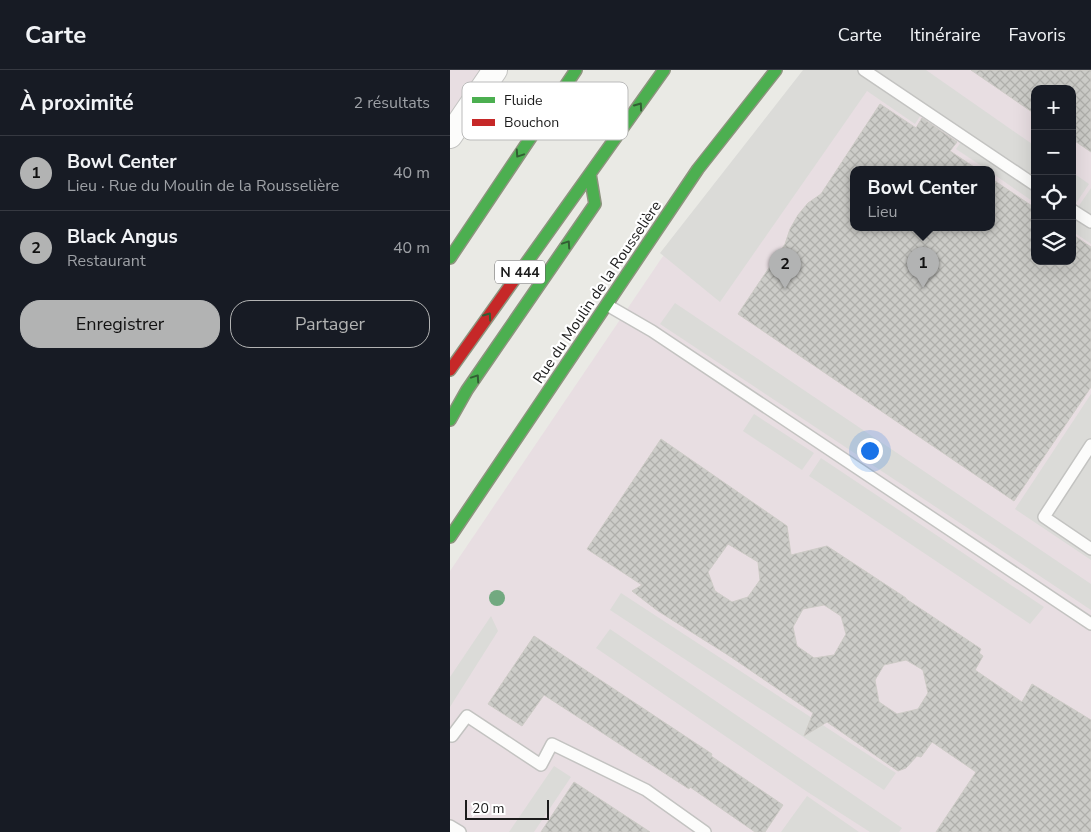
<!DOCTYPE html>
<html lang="fr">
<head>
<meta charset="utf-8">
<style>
	:root { --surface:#171b24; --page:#242831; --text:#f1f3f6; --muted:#9ea1a6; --line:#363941; --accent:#b2b3b3 }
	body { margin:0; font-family:"Nunito Sans",sans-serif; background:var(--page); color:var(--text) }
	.controls { position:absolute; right:15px; top:15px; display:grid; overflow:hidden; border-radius:10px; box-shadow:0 5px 20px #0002 }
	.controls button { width:45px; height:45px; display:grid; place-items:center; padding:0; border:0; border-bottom:1px solid var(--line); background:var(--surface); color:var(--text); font:25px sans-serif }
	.scale { position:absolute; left:15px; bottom:12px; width:84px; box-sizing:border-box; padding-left:5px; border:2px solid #1c1c1c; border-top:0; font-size:14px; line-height:18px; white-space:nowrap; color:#1c1c1c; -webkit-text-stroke:4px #fff; paint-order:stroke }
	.you { position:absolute; left:419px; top:380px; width:18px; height:18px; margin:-12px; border:4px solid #fff; border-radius:50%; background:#1a73e8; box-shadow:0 0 0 8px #1a73e833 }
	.badge { display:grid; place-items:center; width:32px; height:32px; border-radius:50%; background:var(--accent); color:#111; font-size:16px; font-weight:700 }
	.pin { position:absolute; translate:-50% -41px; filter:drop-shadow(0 1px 2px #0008) }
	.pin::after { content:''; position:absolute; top:26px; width:18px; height:15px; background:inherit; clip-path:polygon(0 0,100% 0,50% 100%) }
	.popup { position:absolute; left:400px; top:96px; width:145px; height:65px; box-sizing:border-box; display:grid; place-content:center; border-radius:10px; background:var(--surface); filter:drop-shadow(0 1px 4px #0005); font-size:16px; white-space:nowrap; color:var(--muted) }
	.popup b { font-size:19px; color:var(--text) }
	.popup::after { content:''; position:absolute; left:50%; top:100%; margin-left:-10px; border:10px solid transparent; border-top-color:var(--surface) }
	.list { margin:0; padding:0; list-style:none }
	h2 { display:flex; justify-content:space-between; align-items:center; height:65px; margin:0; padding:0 20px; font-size:21px }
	h2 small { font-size:16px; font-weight:400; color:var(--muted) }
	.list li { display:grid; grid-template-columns:32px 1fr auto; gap:15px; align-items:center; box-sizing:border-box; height:75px; padding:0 20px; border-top:1px solid var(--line) }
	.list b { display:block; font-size:19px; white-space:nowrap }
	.list p { margin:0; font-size:16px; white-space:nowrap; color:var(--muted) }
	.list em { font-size:16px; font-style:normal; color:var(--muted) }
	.actions { display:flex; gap:10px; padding:15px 20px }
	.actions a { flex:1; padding:11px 0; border:1px solid var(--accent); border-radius:20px; text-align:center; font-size:18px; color:var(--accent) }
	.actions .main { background:var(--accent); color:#111 }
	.icon { flex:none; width:28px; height:28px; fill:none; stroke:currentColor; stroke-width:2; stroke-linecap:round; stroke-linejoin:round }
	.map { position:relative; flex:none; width:641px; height:762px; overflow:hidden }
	header { display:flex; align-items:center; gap:30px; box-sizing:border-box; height:70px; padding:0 25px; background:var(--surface); border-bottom:1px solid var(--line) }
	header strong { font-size:24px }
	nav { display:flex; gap:28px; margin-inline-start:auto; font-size:18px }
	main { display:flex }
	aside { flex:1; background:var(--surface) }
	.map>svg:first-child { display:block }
	.industrial { fill:#e8dee2; fill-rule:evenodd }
	.parking { fill:#dbdbd8 }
	.building { fill:url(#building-cross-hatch); stroke:#cdcbc6; fill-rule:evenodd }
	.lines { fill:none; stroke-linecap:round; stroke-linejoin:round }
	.lane-casing { stroke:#c3c3c1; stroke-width:14 }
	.street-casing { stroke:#c3c3c1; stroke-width:26 }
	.fast-casing { stroke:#8d937e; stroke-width:14 }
	.jam-casing { stroke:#8d937e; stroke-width:14 }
	.lane { stroke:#fcfcfb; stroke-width:11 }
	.street { stroke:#fcfcfb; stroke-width:24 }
	.fast { stroke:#4caf50; stroke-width:11 }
	.jam { stroke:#c62828; stroke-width:11 }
	.tree { fill:#72a980 }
	.oneway { stroke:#325e33 }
	.labels { text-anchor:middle; stroke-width:4.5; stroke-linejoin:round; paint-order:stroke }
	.shield { fill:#fff; stroke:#606060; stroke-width:1 }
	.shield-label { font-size:14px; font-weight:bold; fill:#1c1c1c }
	.street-label { font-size:15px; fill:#1c1c1c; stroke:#fff }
	.key { fill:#fff; stroke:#bbb; stroke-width:1 }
	.key-label { font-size:14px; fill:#1c1c1c }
</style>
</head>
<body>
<header>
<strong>Carte</strong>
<nav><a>Carte</a><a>Itinéraire</a><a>Favoris</a></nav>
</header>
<main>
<aside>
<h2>À proximité<small>2 résultats</small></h2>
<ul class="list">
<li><span class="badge">1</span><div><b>Bowl Center</b><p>Lieu · Rue du Moulin de la Rousselière</p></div><em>40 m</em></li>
<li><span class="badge">2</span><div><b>Black Angus</b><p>Restaurant</p></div><em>40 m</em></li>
</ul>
<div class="actions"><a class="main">Enregistrer</a><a>Partager</a></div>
</aside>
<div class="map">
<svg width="641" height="762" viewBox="0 0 641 762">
	<defs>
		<pattern id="building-cross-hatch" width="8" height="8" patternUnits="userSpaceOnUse" patternTransform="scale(1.25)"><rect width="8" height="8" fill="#ccccc8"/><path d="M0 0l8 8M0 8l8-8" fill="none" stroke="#afafab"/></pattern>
	</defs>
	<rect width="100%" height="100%" fill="#eaeae5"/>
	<path class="industrial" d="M0,0H51L0,69Z
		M361,0H641V762H0V501L211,189ZM585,19H622V191H585ZM404,99H542V157H404Z"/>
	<path class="parking" d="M353,0H476L585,76V133L542,103V99H536L506,79L516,65L476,37L465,54L417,21L270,232L210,183Z
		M622,102L639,114L622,139Z
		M641,118V174L622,161V146Z
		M225,233L641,514V540L210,254Z
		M641,324V490L565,439Z
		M304,344L364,383L352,400L293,361Z
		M371,388L594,537L580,554L359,406Z
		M171,523L446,703L434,720L160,540Z
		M41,546L48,561L0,637V607Z
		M160,559L452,758L449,762H420L356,721L146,578Z
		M104,696L121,707L84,762H59Z
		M357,726L409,762H331Z"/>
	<path class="building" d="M521,0H641V82L622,69V19H585V44Z
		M430,34L466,58L472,48L507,72L500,81L527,99H404V157H542V109L585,138V191H622V164L641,177V317L564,431L288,244L335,174L340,159L348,145L358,133L371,124Z
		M211,369L337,456L341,485L377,476L456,528V529L531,579L529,583L533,586L525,600L572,632L582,614L641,650V762H486L526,702L482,672L471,687L467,686L456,698L448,701L377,652L354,666L363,643L278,585L208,541L182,521L192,515L137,479ZM278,474L308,492L310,510L298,527L282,532L265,521L258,502ZM374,535L391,546L396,564L384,585L364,588L347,576L343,557L353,539ZM456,590L473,600L478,623L468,639L447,644L429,632L425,610L434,595Z
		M84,566L262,684L261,686L333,735L315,762H305L240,717L239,719L94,625L72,656L38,634Z
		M124,712L200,762H91Z"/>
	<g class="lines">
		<g class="lane-casing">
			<path id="lane" d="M414,0L585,115
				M622,140L641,152
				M157,235L202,261L641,554
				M641,375L594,447L641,479
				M2,666L17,646L91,695L102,674L196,720L255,762
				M0,756L10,762"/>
		</g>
		<g class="street-casing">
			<path id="street" d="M0,66L45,0"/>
		</g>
		<g class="fast-casing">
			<path id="fast" d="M0,188L126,0
				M67,206L214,0
				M0,350L17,320L145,134L140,104
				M0,467L248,99L326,0"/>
		</g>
		<g class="jam-casing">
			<path id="jam" d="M0,300L67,206"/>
		</g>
		<use href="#lane" class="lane"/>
		<use href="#street" class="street"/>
		<use href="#fast" class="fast"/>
		<use href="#jam" class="jam"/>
	</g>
	<circle class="tree" cx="47" cy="528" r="8"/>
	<defs><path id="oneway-chevron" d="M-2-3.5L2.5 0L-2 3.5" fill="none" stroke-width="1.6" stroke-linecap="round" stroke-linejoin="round" transform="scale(1.25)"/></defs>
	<g class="oneway">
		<use href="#oneway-chevron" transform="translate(189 36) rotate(-55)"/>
		<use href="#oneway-chevron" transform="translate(69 84) rotate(124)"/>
		<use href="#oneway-chevron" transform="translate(117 174) rotate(-56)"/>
		<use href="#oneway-chevron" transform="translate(38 246) rotate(-55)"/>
		<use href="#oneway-chevron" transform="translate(26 308) rotate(-56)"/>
	</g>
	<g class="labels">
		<rect class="shield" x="45" y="190.5" width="50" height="23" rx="4"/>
		<g class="shield-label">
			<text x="70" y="207">N 444</text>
		</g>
		<g class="street-label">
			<text transform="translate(147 222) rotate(-56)" y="5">Rue du Moulin de la Rousselière</text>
		</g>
	</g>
	<rect x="12" y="12" width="166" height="58" rx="8" class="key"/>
	<rect x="22" y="27" width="23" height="6" fill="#4caf50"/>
	<rect x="22" y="49" width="23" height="7" fill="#c62828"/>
	<g class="key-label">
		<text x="54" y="35">Fluide</text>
		<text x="54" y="57">Bouchon</text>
	</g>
</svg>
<div class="controls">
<button>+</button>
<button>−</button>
<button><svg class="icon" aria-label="locate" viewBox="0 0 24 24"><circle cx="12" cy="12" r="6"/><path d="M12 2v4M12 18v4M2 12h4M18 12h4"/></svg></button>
<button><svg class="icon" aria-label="layers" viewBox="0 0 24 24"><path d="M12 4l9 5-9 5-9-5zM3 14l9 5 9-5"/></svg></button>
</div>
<div class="scale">20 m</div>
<div class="you"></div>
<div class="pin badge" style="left:473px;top:218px">1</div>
<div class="popup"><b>Bowl Center</b>Lieu</div>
<div class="pin badge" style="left:335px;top:219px">2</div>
</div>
</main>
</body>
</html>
